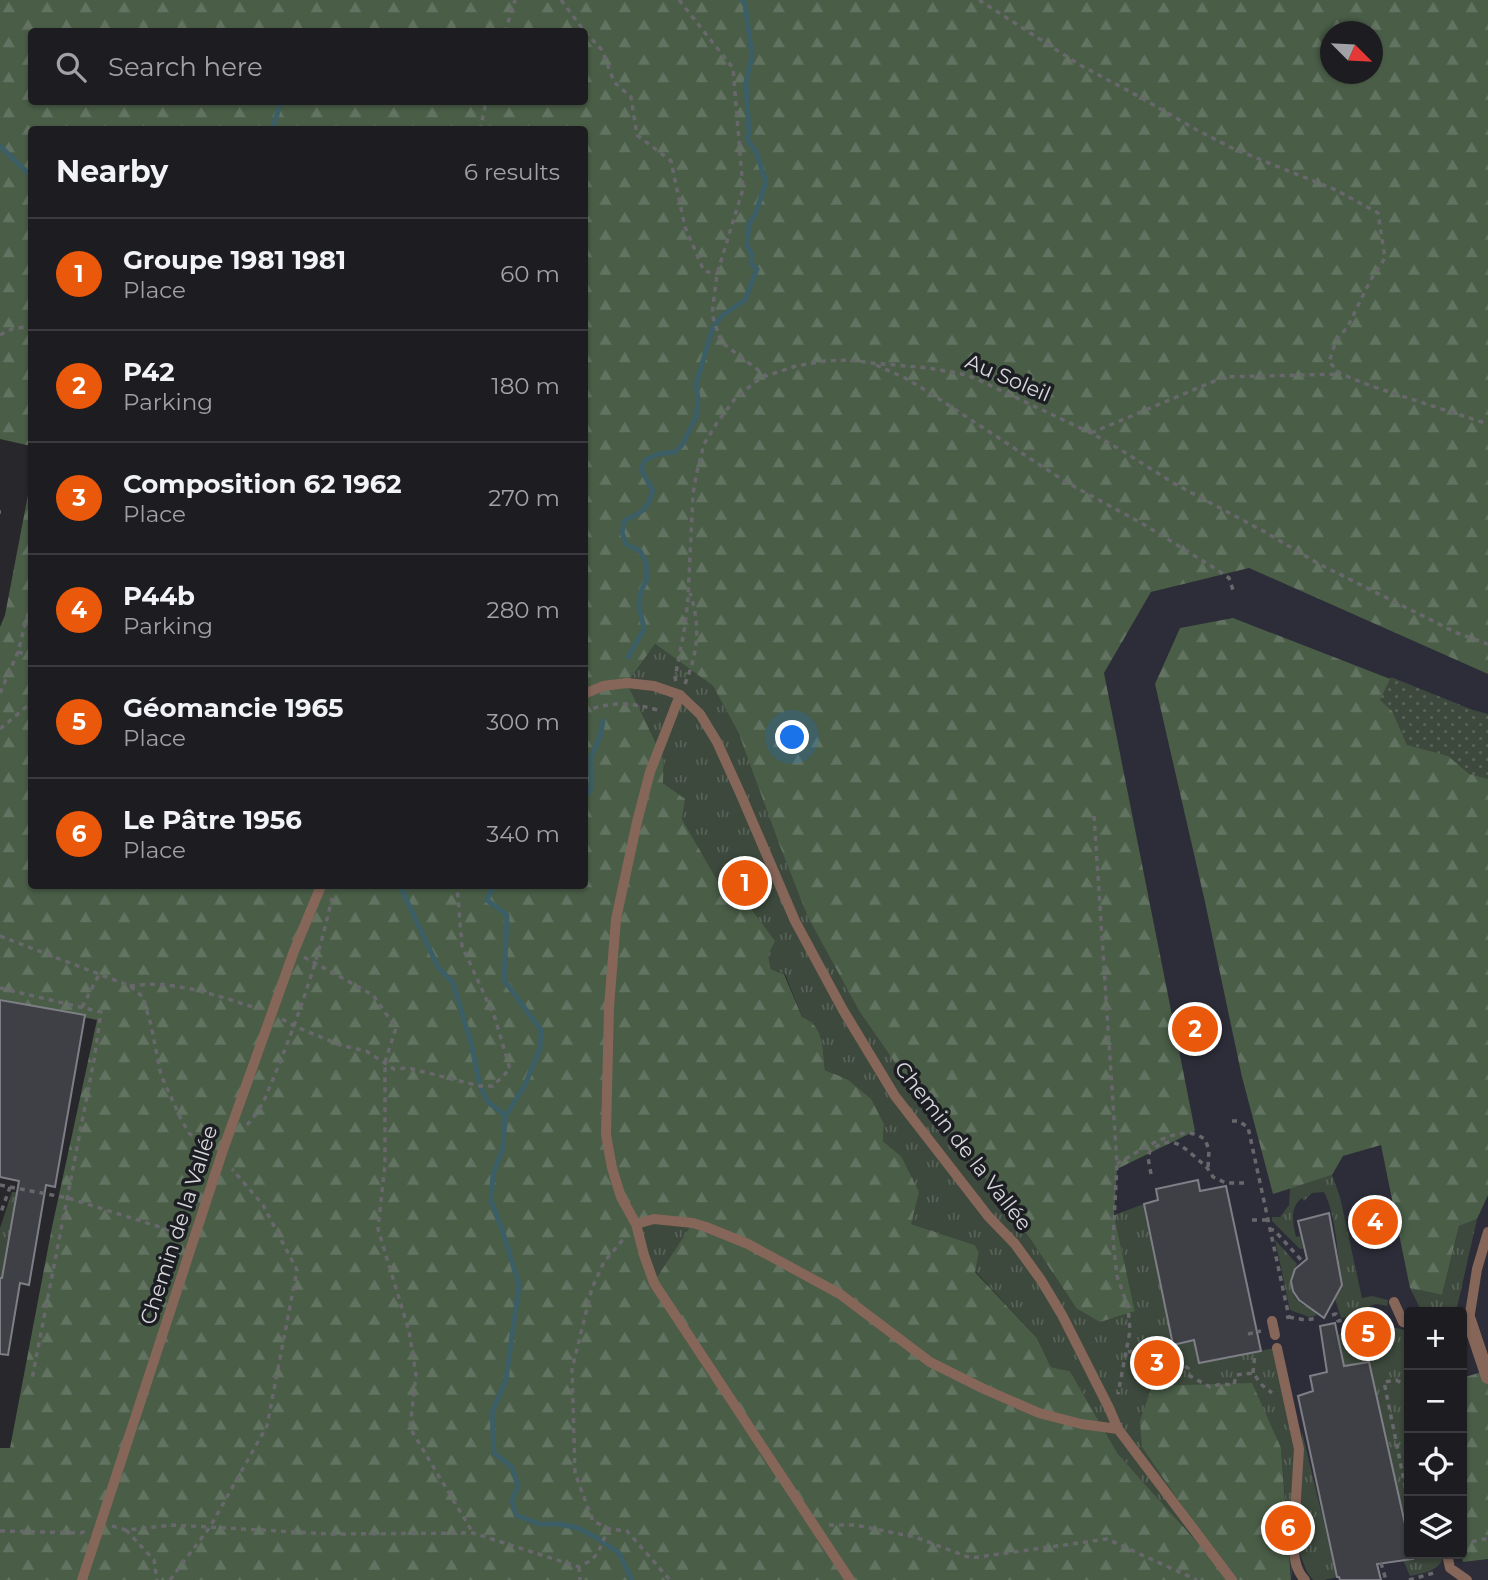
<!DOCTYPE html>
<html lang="en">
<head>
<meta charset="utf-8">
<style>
	:root { --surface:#1d1d21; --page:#2a2a2e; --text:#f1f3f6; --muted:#a0a2a5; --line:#3b3b3f; --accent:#ea580c }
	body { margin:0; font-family:Montserrat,sans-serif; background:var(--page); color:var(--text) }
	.controls { position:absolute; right:21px; bottom:21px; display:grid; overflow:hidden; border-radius:7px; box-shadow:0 2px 5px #0004 }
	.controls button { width:63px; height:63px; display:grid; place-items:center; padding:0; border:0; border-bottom:2px solid var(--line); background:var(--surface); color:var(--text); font:35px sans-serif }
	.compass { position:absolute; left:1320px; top:21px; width:63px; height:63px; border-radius:50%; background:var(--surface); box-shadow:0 2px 5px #0004; rotate:114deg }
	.you { position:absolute; left:793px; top:738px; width:24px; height:24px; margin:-18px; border:5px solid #fff; border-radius:50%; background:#1a73e8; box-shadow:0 0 0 10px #1a73e833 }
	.badge { display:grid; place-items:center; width:46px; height:46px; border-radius:50%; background:var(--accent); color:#fff; font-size:23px; font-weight:700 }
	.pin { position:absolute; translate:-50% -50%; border:4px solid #fff; box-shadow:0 2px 7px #0006 }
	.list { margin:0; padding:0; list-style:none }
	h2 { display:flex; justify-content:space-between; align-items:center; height:91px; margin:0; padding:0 28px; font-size:30px }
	h2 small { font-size:23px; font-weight:400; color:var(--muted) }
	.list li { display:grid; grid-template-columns:46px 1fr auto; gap:21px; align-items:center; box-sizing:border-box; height:112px; padding:0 28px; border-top:2px solid var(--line) }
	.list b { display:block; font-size:26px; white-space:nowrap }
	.list p { margin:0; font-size:23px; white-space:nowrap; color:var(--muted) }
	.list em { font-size:23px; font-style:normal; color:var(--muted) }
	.icon { flex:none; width:38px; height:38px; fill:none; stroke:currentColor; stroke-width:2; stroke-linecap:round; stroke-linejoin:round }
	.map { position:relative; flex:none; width:1488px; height:1580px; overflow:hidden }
	.search { position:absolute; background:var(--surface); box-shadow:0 2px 5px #0004; left:28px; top:28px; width:560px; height:77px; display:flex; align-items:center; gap:18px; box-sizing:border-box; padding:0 24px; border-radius:7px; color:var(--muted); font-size:26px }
	.panel { position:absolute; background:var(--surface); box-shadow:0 2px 5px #0004; left:28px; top:126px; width:560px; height:763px; border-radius:7px }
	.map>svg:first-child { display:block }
	.built { fill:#2c2d38; fill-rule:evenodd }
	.grass { fill:url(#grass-tufts) }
	.forest { fill:url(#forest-firs); fill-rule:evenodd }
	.garden { fill:url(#garden-dots) }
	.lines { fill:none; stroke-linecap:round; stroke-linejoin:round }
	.stream { stroke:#3c5e66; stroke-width:5 }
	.building { fill:#3f4045; stroke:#7e7f86; stroke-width:2 }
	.path { stroke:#68686c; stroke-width:3.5; stroke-dasharray:5 5; stroke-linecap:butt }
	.lane { stroke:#866659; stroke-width:10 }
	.street { stroke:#866659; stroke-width:14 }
	.labels { text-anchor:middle; stroke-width:7; stroke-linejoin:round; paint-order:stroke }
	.street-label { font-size:21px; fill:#d8d8dc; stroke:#1d1e23 }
</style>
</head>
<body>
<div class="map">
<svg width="1488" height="1580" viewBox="0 0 1488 1580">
	<defs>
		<pattern id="grass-tufts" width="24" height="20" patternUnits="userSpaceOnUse" patternTransform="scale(1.75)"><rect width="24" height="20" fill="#3d493c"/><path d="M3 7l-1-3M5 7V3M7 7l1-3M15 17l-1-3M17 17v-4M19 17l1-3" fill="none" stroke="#586258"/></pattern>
		<pattern id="forest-firs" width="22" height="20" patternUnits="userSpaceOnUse" patternTransform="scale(1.75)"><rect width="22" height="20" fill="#495d47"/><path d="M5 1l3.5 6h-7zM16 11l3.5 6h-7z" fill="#627461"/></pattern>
		<pattern id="garden-dots" width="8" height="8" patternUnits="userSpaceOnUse" patternTransform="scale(1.75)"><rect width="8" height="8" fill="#3d493c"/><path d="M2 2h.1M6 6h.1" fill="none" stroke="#586258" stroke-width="1.8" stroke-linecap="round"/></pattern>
	</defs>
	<rect width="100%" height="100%" fill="#27272c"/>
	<path class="built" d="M1249,568L1488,674V1580H1291L1281,1448L1152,1386L1114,1215L1117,1169L1104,673L1151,592ZM1409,1312H1462V1554H1409Z"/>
	<path class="grass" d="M655,644L713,686L739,734L861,1014L916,1093L977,1167L1031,1240L1076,1308L1135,1311L1114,1215L1144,1204L1173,1345L1194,1340L1199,1363L1275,1348L1295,1449L1292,1580L1281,1448L1233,1580H1231L1118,1454L1070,1371L1051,1367L1037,1338L975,1271L979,1254L975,1245L911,1224L901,1156L883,1141L884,1124L847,1079L825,1070C822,1048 825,1026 802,1017L785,974L771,969L768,955L751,909L727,897L682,819L684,799L663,783L664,760L627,683Z
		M1332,1175L1340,1197L1362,1298L1372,1296L1388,1300L1387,1306C1370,1302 1373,1305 1359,1314C1354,1317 1347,1317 1341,1318L1335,1299L1342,1286L1341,1278C1337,1251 1336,1215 1324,1192L1312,1193L1304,1201L1302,1198C1289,1208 1293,1223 1296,1237L1300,1236L1303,1248L1300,1249L1272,1221V1217H1280L1289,1205L1290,1188Z
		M12,1192H17L2,1278H0V1228Z
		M1477,1219L1456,1312H1422L1410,1288L1442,1295L1459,1226Z
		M693,1223L654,1283L636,1224Z
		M1275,1240L1297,1264C1285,1284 1291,1305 1315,1309L1316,1316L1309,1317L1290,1310Z
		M1397,1328L1409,1332V1386L1405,1405L1409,1437V1542L1369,1362L1344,1366L1337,1335L1352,1331L1370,1338L1380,1330Z
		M1302,1432L1337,1577L1324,1580H1313L1307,1572L1299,1552Z
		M1412,1554H1440L1443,1558C1438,1572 1422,1573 1410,1576L1403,1560L1413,1559Z"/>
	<path class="forest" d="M0,0H1488V674L1249,568L1151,592L1104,673L1195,1131L1117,1169L1114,1215L1135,1311L1100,1322L1076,1308L1031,1240L977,1167L916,1093L861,1014L808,917L780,846L739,734L713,686L655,644L627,683L664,760L663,783L685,799L682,819L727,897L751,909L775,941L768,955L771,969L784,974L802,1017C825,1026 822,1048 825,1070L847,1079L871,1099L884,1124L883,1141L901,1156L919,1192L911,1224L975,1245L979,1253L975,1272L1037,1338L1051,1367L1070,1371L1118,1454L1231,1580H0V1448H10L52,1227L97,1020L0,999V627L5,615L31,479L32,886H584V130H32L31,446L0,439ZM32,32H584V102H32ZM1330,32H1372V74H1330ZM636,1224H692L654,1282Z
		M1233,618L1488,717V1195L1477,1219L1459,1226L1442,1295L1410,1288L1381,1145L1343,1156L1332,1175L1273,1194L1242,1077L1205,902L1155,684L1180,628Z
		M1488,1370V1559L1463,1562L1461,1554L1462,1378Z
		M1252,1383L1281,1448L1291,1580H1233L1142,1447L1140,1421L1152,1386Z"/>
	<path class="garden" d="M1391,677L1473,710L1488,714V779L1469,774L1448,756L1407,745L1392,711L1380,700Z"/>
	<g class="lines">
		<path class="stream" d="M272,130L281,102
			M0,146L32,177
			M628,657L644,629L639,605L641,591L647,579L646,562L640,551L626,544L622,532L625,520C643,513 647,509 653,491L641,469L645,460L658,454L675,452L682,445L696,417L698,400L696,384L713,327L723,315L745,300L757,269L751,263L752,255L747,246L749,224L755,215L766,182L756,152L747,139L749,134L746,82L752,56L745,4L742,0
			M584,798L591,789V757L600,737L603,721
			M400,886L438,967L453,983L471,1043L480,1086L488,1102L501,1112L505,1117
			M493,886L487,900L507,915L504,980L541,1030L540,1048L525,1085L505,1117L503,1148L493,1174L491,1201L502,1229L519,1285L506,1380L492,1412L494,1453L512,1467L518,1486L512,1501L516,1515L540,1524H559L578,1528L597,1538L619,1553L632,1580"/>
	</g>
	<path class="building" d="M0,1000L85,1015L55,1187L46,1185L29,1285L20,1283L8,1355L0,1354V1278H2L19,1181L0,1177Z
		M1198,1180L1200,1191L1226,1186L1261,1351L1199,1363L1194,1340L1173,1345L1144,1204L1158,1200L1156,1189Z
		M1329,1213L1342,1285L1324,1318L1299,1300L1293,1291L1291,1281L1295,1269L1307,1259L1298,1221Z
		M1335,1323L1344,1366L1369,1362L1409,1542V1554H1412L1413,1559L1377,1564L1381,1580H1340L1339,1577H1337L1298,1396L1313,1391L1310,1376L1327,1372L1320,1326Z"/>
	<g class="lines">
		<path class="path" d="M561,0L585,32L602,50L614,82L631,97L637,135L671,161L685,227L704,271L717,274
			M679,0L733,68L743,189L717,274L712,314L721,342L766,376
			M979,0L1080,65L1138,96L1195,129L1234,149L1336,190L1378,213L1385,258L1370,281L1348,326L1336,341L1329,362L1341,374L1371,386L1488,424
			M505,32L515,0
			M480,130L486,102
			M0,335L12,329L32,326
			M876,365L905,378L930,393L1066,482L1143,524L1216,569L1229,578L1233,590
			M1091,433L1224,377L1340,374
			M0,512H1
			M18,652L32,656
			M676,681L675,678L685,626L688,598L693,494L696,476L704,444L717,423L734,400L755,382L766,376L796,366L825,361L850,360L872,363L929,368L967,375L981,381L1091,433L1121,450L1175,484L1265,532L1319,564L1457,633L1488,644
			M685,684C698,651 701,627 690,593
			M0,693L18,652L32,598
			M584,712C611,700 634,703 661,711
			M0,729L32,702
			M1094,816L1117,1164L1113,1241L1117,1276L1128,1307L1130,1331L1118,1394
			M0,936L130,986L143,997L151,1025L161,1075L180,1117L189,1133L196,1139L212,1146
			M304,957L373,995L396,1028L385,1062V1164L378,1229L409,1331L416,1375L410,1428L473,1533
			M130,986C173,979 218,996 259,1009
			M0,988L101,1012L94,1060L32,1379
			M82,1007L100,973
			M282,1019L294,1026L340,1045L366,1051L394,1069L408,1068L480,1086H493L510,1069L495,1018L462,946L457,886
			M1232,1121H1238L1248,1127L1289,1317L1284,1318
			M247,1125L257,1113L263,1103C292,1035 316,970 332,898
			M1117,1164C1136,1153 1172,1128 1194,1134C1198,1135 1201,1137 1205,1139L1209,1150L1208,1167
			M1151,1174L1148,1157L1150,1151C1169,1136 1178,1142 1194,1156C1204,1165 1207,1166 1213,1177L1226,1183H1244
			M0,1185L10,1187L0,1215
			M10,1187L68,1198L182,1234
			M1252,1220H1267
			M1269,1229L1274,1230L1303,1262
			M1332,1315L1336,1314L1338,1321L1353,1318L1356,1322
			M1289,1317L1305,1320L1318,1318
			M1350,1324L1379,1316L1388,1318
			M1248,1334L1261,1331
			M1128,1352C1150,1348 1169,1357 1188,1368L1190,1376L1210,1387L1221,1384L1234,1385L1236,1375L1253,1373L1262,1385L1272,1393
			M1253,1373L1255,1353
			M1409,1387L1396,1380L1384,1382L1409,1505
			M829,1525H855L915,1537L971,1558L1107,1539L1197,1580
			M112,1526L126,1530L173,1525L330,1534L473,1533L579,1567C605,1554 596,1548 610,1529L627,1531L670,1580
			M610,1529L593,1521L575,1473L572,1369L592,1288L604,1262L626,1236
			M126,1530L154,1560L157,1580
			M0,1531L81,1533L85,1531
			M1462,1544L1484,1539L1488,1540
			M1381,1563L1386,1580
			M579,1567L580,1580
			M170,1580L210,1527L267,1426L297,1270L263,1205L232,1169
			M1409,1580L1437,1572"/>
		<path class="lane" d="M584,694L603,686L627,683L654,686L680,695L700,714L717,742L741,795L795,921L843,1010L895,1096L988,1216L1015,1244L1041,1280L1062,1315L1109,1408L1118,1429L1232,1580
			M680,695L650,772L637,822L616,919L609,1007L606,1135L612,1168L621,1197L636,1224L644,1255L654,1283L850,1580
			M636,1224L654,1219L693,1223L706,1227L748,1244L840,1294L930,1362L984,1389L1039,1413L1081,1424L1118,1429
			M1394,1302L1403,1322L1409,1324
			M1272,1321L1275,1335
			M1462,1322L1469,1320L1477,1269L1488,1232
			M1277,1348L1299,1449L1293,1547C1295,1560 1296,1571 1305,1580
			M1447,1554L1450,1568L1467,1580
			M82,1580L223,1150L294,951L321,886"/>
		<path class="street" d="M1469,1320L1488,1377"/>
	</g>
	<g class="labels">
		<g class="street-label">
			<text transform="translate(1008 378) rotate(23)" y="7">Au Soleil</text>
			<text transform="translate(963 1146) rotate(52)" y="7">Chemin de la Vallée</text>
			<text transform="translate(179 1225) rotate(-72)" y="7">Chemin de la Vallée</text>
		</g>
	</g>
</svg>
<div class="controls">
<button>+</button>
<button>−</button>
<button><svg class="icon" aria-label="locate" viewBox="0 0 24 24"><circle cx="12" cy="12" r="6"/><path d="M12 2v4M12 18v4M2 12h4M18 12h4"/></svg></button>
<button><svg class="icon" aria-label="layers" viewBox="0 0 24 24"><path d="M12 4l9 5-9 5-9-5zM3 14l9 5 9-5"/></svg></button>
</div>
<svg class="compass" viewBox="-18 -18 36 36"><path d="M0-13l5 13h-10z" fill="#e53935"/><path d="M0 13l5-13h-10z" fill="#a0a2a5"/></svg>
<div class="you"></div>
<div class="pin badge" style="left:745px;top:883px">1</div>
<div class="pin badge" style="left:1195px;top:1029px">2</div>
<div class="pin badge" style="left:1157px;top:1363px">3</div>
<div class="pin badge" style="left:1375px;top:1222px">4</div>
<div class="pin badge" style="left:1368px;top:1334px">5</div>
<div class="pin badge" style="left:1288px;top:1528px">6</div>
<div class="search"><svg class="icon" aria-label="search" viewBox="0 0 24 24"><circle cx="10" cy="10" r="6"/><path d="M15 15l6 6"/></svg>Search here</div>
<section class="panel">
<h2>Nearby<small>6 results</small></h2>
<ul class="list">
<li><span class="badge">1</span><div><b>Groupe 1981 1981</b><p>Place</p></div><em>60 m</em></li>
<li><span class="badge">2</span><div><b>P42</b><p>Parking</p></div><em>180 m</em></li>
<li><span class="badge">3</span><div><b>Composition 62 1962</b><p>Place</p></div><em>270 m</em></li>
<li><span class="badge">4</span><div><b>P44b</b><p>Parking</p></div><em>280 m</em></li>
<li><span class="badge">5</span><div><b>Géomancie 1965</b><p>Place</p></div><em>300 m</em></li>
<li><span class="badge">6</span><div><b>Le Pâtre 1956</b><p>Place</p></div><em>340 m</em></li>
</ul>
</section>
</div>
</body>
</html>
